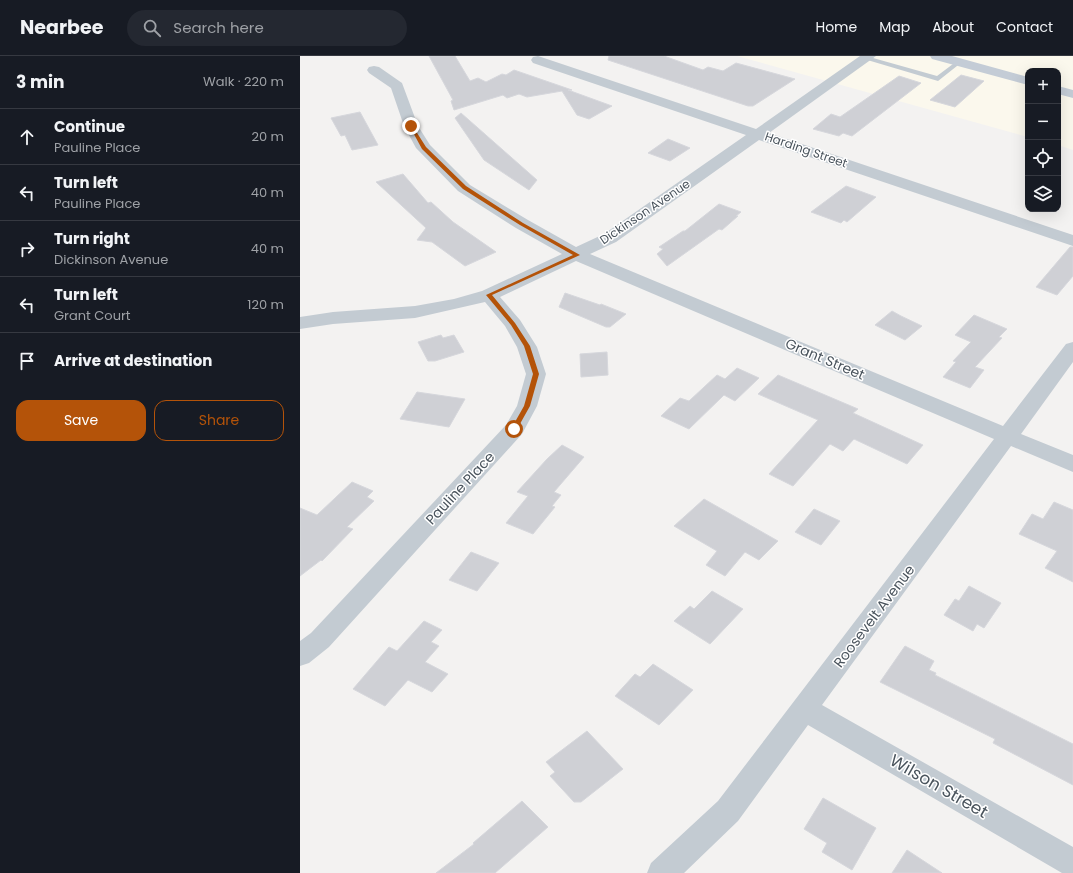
<!DOCTYPE html>
<html lang="en">
<head>
<meta charset="utf-8">
<style>
	:root { --surface:#171b24; --page:#242831; --text:#f1f3f6; --muted:#9ea1a6; --line:#363941; --accent:#b45309 }
	body { margin:0; font-family:Poppins,sans-serif; background:var(--page); color:var(--text) }
	.controls { position:absolute; right:12px; top:12px; display:grid; overflow:hidden; border-radius:8px; box-shadow:0 4px 16px #0002 }
	.controls button { width:36px; height:36px; display:grid; place-items:center; padding:0; border:0; border-bottom:1px solid var(--line); background:var(--surface); color:var(--text); font:20px sans-serif }
	.stop { position:absolute; width:12px; height:12px; margin:-9px; border:3px solid #b45309; border-radius:50%; background:#fff }
	.stop.end { background:#b45309; border-color:#fff; box-shadow:0 1px 4px #0008 }
	.list { margin:0; padding:0; list-style:none }
	h2 { display:flex; justify-content:space-between; align-items:center; height:52px; margin:0; padding:0 16px; font-size:17px }
	h2 small { font-size:13px; font-weight:400; color:var(--muted) }
	.list li { display:grid; grid-template-columns:26px 1fr auto; gap:12px; align-items:center; box-sizing:border-box; height:56px; padding:0 16px; border-top:1px solid var(--line) }
	.list b { display:block; font-size:15px; white-space:nowrap }
	.list p { margin:0; font-size:13px; white-space:nowrap; color:var(--muted) }
	.list em { font-size:13px; font-style:normal; color:var(--muted) }
	.actions { display:flex; gap:8px; padding:12px 16px }
	.actions a { flex:1; padding:9px 0; border:1px solid var(--accent); border-radius:12px; text-align:center; font-size:14px; color:var(--accent) }
	.actions .main { background:var(--accent); color:#fff }
	.icon { flex:none; width:22px; height:22px; fill:none; stroke:currentColor; stroke-width:2; stroke-linecap:round; stroke-linejoin:round }
	.map { position:relative; flex:none; width:773px; height:817px; overflow:hidden }
	header { display:flex; align-items:center; gap:24px; box-sizing:border-box; height:56px; padding:0 20px; background:var(--surface); border-bottom:1px solid var(--line) }
	header strong { font-size:19px }
	nav { display:flex; gap:22px; margin-inline-start:auto; font-size:14px }
	.search { width:280px; height:36px; background:var(--page); display:flex; align-items:center; gap:10px; box-sizing:border-box; padding:0 14px; border-radius:22px; color:var(--muted); font-size:15px }
	main { display:flex }
	aside { flex:1; background:var(--surface) }
	.map>svg:first-child { display:block }
	.commercial { fill:#fbf8ed }
	.building { fill:#cfd0d5; stroke:#d6d7dc }
	.lines { fill:none; stroke-linecap:round; stroke-linejoin:round }
	.service { fill:#c3cbd2; fill-rule:evenodd }
	.minor { fill:#c3cbd2; fill-rule:evenodd }
	.secondary { fill:#c4ccd6; fill-rule:evenodd }
	.route { fill:#b45309 }
	.labels { text-anchor:middle; stroke-width:3; stroke-linejoin:round; paint-order:stroke }
	.far-street-label { font-size:12px; fill:#4a545d; stroke:#fff }
	.street-label { font-size:14px; fill:#4a545d; stroke:#fff }
	.near-street-label { font-size:17px; fill:#4a545d; stroke:#fff }
</style>
</head>
<body>
<header>
<strong>Nearbee</strong>
<div class="search"><svg class="icon" aria-label="search" viewBox="0 0 24 24"><circle cx="10" cy="10" r="6"/><path d="M15 15l6 6"/></svg>Search here</div>
<nav><a>Home</a><a>Map</a><a>About</a><a>Contact</a></nav>
</header>
<main>
<aside>
<h2>3 min<small>Walk · 220 m</small></h2>
<ul class="list">
<li><svg class="icon" aria-label="ahead" viewBox="0 0 24 24"><path d="M12 20V5M6 11l6-6 6 6"/></svg><div><b>Continue</b><p>Pauline Place</p></div><em>20 m</em></li>
<li><svg class="icon" aria-label="left" viewBox="0 0 24 24"><path d="M17 20v-9H6M10 6l-5 5 5 5"/></svg><div><b>Turn left</b><p>Pauline Place</p></div><em>40 m</em></li>
<li><svg class="icon" aria-label="right" viewBox="0 0 24 24"><path d="M7 20v-9h11M14 6l5 5-5 5"/></svg><div><b>Turn right</b><p>Dickinson Avenue</p></div><em>40 m</em></li>
<li><svg class="icon" aria-label="left" viewBox="0 0 24 24"><path d="M17 20v-9H6M10 6l-5 5 5 5"/></svg><div><b>Turn left</b><p>Grant Court</p></div><em>120 m</em></li>
<li><svg class="icon" aria-label="arrive" viewBox="0 0 24 24"><path d="M6 21V4h12l-3 4 3 4H6"/></svg><div><b>Arrive at destination</b></div></li>
</ul>
<div class="actions"><a class="main">Save</a><a>Share</a></div>
</aside>
<div class="map">
<svg width="773" height="817" viewBox="0 0 773 817">
	<rect width="100%" height="100%" fill="#f3f2f1"/>
	<path class="commercial" d="M437,0H773V94L758,89V15H728V81Z"/>
	<path class="building" d="M129,0H155L170,25L178,22L186,26L202,18L206,19L214,14L272,34H268L312,50L289,63L277,59L262,35L227,41L219,38L207,42L203,39L154,54L151,45L153,44Z
		M309,0H364L403,14L408,11L423,15L436,7L495,23L453,50H448L308,4Z
		M661,19L684,25L655,51L630,44Z
		M599,20L621,27L552,80L543,77L539,80L513,73L531,58L540,61Z
		M60,56L78,89L52,94L45,79L41,80L31,62Z
		M161,57L237,124L229,134L184,104L155,62Z
		M368,83L390,92L370,105L348,97Z
		M103,118L128,147L131,146L153,166L196,196L165,210L132,186L117,184L126,172L76,126Z
		M546,130L576,141L547,166L544,164L541,167L511,156Z
		M419,148L441,156L436,160H438L422,174L419,173L367,210L357,198L363,193L359,191L383,175H385Z
		M770,191H773V220L757,239L736,231Z
		M265,237L300,249L301,248L326,258L310,271H306L259,251Z
		M592,255L601,260L622,270L605,284L575,269Z
		M674,259L707,273L699,281L702,282L675,311L684,314L670,332L643,321L656,306L653,305L671,286L655,279Z
		M141,279L143,282L154,279L164,296L135,305H128L118,286Z
		M307,296L308,319L281,321L280,298Z
		M437,312L459,322L435,345L424,339L389,373L361,360L380,342L389,345L417,319L425,323Z
		M478,319L558,353L553,357L623,389L607,408L554,383L543,395L530,388L493,430L469,418L518,364L458,338Z
		M117,336L165,343L149,371L100,363Z
		M262,389L284,401L254,436L261,439L252,450L255,451L233,478L206,467L228,440L217,436L247,403Z
		M52,426L73,435L67,441L74,445L47,471L53,473L22,505L21,504L0,520V452L17,459Z
		M404,443L478,485L459,504L445,496L425,520L406,509L417,495L374,470Z
		M754,446L773,454V526L745,512L757,495L719,478L732,458L743,463Z
		M514,453L540,465L521,489L495,476Z
		M171,496L199,507L177,535L149,524Z
		M669,530L701,547L684,572L677,568L673,575L644,559L655,543L659,545Z
		M412,535L443,553L410,588L374,565L390,550L394,553Z
		M124,565L142,574L131,586L139,590L125,606L148,618L132,636L108,624L85,650L53,633L89,591L97,595Z
		M605,590L634,605L629,614L636,617L635,619L773,688V729L693,687L695,683L580,626Z
		M353,608L393,634L359,669L315,640L335,618L340,621Z
		M287,675L323,713L281,746H274L250,720L255,716L246,706Z
		M523,742L576,772L552,814L522,796L527,787L504,773Z
		M222,745L248,771L195,817H136L174,788L173,787Z
		M607,794L642,817H592Z"/>
	<g class="lines">
		<path class="service" d="M566,0L637,20L657,5L662,6L638,25L564,3V1Z"/>
		<path class="minor" d="M238,0L456,73L560,0H576L469,77L773,179V190L459,84L316,186L290,198L703,370L766,288L773,286V306L721,378L773,399V416L711,390L522,649L773,791V817H762L508,669L438,765L384,817H347L351,807L418,745L694,383L276,205L200,241L220,264L237,291L246,318L237,350L222,378L29,591L9,607L0,610V585L11,577L206,369L217,350L226,318L217,291L205,270L185,246L115,262L33,268L0,273V261L33,256L115,250L154,243L182,235L262,198L216,172L158,135L116,92L104,70L91,32L69,17L67,14L69,11L74,10L79,11L102,27L118,70L130,89L170,129L228,164L276,191L304,178L446,79L233,7L231,4L233,1Z"/>
		<path class="secondary" d="M630,0H652L728,21V29L632,3Z
			M758,30L773,34V42L758,38Z"/>
	</g>
	<path class="route" d="M109,69H112L126,91L166,130L223,167L280,199L192,239L215,267L230,290L239,318L230,350L216,375L211,373L224,350L233,318L224,290L211,269L186,239L273,199L220,169L163,133L122,93Z"/>
	<g class="labels">
		<g class="far-street-label">
			<text transform="translate(506 94) rotate(19)" y="4">Harding Street</text>
			<text transform="translate(345 156) rotate(-34)" y="4">Dickinson Avenue</text>
		</g>
		<g class="street-label">
			<text transform="translate(525 303) rotate(23)" y="5">Grant Street</text>
			<text transform="translate(160 432) rotate(-47)" y="5">Pauline Place</text>
			<text transform="translate(574 560) rotate(-53)" y="5">Roosevelt Avenue</text>
		</g>
		<g class="near-street-label">
			<text transform="translate(639 730) rotate(30)" y="6">Wilson Street</text>
		</g>
	</g>
</svg>
<div class="controls">
<button>+</button>
<button>−</button>
<button><svg class="icon" aria-label="locate" viewBox="0 0 24 24"><circle cx="12" cy="12" r="6"/><path d="M12 2v4M12 18v4M2 12h4M18 12h4"/></svg></button>
<button><svg class="icon" aria-label="layers" viewBox="0 0 24 24"><path d="M12 4l9 5-9 5-9-5zM3 14l9 5 9-5"/></svg></button>
</div>
<div class="stop" style="left:214px;top:373px"></div>
<div class="stop end" style="left:111px;top:70px"></div>
</div>
</main>
</body>
</html>
